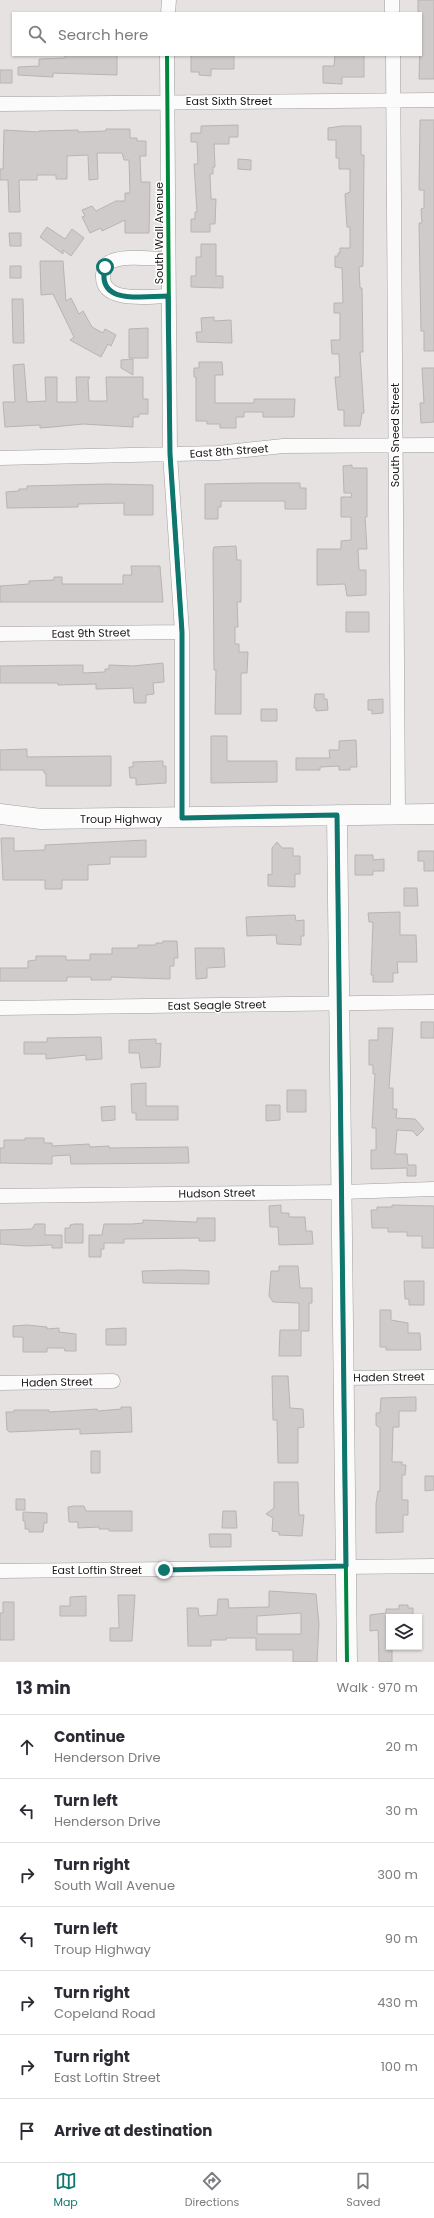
<!DOCTYPE html>
<html lang="en">
<head>
<meta charset="utf-8">
<style>
	:root { --surface:#fff; --page:#f7f7f7; --text:#2b2b33; --muted:#7c7c81; --line:#e1e1e2; --accent:#0f766e }
	body { margin:0; font-family:Poppins,sans-serif; background:var(--page); color:var(--text) }
	.controls { position:absolute; right:12px; bottom:12px; display:grid; overflow:hidden; border-radius:0px; box-shadow:0 1px 3px #0004 }
	.controls button { width:36px; height:36px; display:grid; place-items:center; padding:0; border:0; border-bottom:1px solid var(--line); background:var(--surface); color:var(--text); font:20px sans-serif }
	.stop { position:absolute; width:12px; height:12px; margin:-9px; border:3px solid #0f766e; border-radius:50%; background:#fff }
	.stop.end { background:#0f766e; border-color:#fff; box-shadow:0 1px 4px #0008 }
	.list { margin:0; padding:0; list-style:none }
	h2 { display:flex; justify-content:space-between; align-items:center; height:52px; margin:0; padding:0 16px; font-size:17px }
	h2 small { font-size:13px; font-weight:400; color:var(--muted) }
	.list li { display:grid; grid-template-columns:26px 1fr auto; gap:12px; align-items:center; box-sizing:border-box; height:64px; padding:0 16px; border-top:1px solid var(--line) }
	.list b { display:block; font-size:15px; white-space:nowrap }
	.list p { margin:0; font-size:13px; white-space:nowrap; color:var(--muted) }
	.list em { font-size:13px; font-style:normal; color:var(--muted) }
	.icon { flex:none; width:22px; height:22px; fill:none; stroke:currentColor; stroke-width:2; stroke-linecap:round; stroke-linejoin:round }
	.map { position:relative; flex:none; width:434px; height:1662px; overflow:hidden }
	.search { position:absolute; background:var(--surface); box-shadow:0 1px 3px #0004; left:12px; right:12px; top:12px; height:44px; display:flex; align-items:center; gap:10px; box-sizing:border-box; padding:0 14px; border-radius:0px; color:var(--muted); font-size:15px }
	.sheet { height:500px; background:var(--surface) }
	nav { display:flex; justify-content:space-around; align-items:center; box-sizing:border-box; height:56px; border-top:1px solid var(--line); background:var(--surface); font-size:11px; color:var(--muted) }
	nav a { display:grid; justify-items:center; gap:2px }
	nav .on { color:var(--accent) }
	.map>svg:first-child { display:block }
	.building { fill:#cecbca; stroke:#b8b4b4; fill-rule:evenodd }
	.lines { fill:none; stroke-linecap:round; stroke-linejoin:round }
	.street-casing { stroke:#a29e9e; stroke-width:15 }
	.secondary-casing { stroke:#a29e9e; stroke-width:21 }
	.street { stroke:#fbfbfb; stroke-width:14 }
	.secondary { stroke:#fbfbfb; stroke-width:20 }
	.cycleway-casing { stroke:#fff; stroke-width:6 }
	.cycleway { stroke:#00873e; stroke-width:4 }
	.route { stroke:#0f766e; stroke-width:5 }
	.labels { text-anchor:middle; stroke-width:3; stroke-linejoin:round; paint-order:stroke }
	.street-label { font-size:11px; fill:#1a1717; stroke:#fff }
</style>
</head>
<body>
<div class="map">
<svg width="434" height="1662" viewBox="0 0 434 1662">
	<rect width="100%" height="100%" fill="#e7e2e2"/>
	<path class="building" d="M418,0H434V79H419L421,13H418Z
		M65,55H117V75L53,73V77L18,75V67L39,66V59L65,58Z
		M191,55H234V69H211V76L199,75V72H191Z
		M335,55H364V77H342V84L323,83V66H334Z
		M0,70H12V83H0Z
		M420,120H434V351H424V331H421L419,223H422L421,209L424,208V190H419Z
		M238,125V137H229V144H214L215,167H213V174H210L211,199H216L215,224H210V232H191V219H195V212H197L194,164H198L197,142H191V133H201V126Z
		M342,126H361V155H364L363,266L359,267L360,288H362L363,352H360L364,413H362L360,426H344V410H338L335,377H340L339,354H332L331,340H340V313H334V303H343L342,268L335,267V256H338V253H340V248H350V227H347L345,194L350,192V169H339V158H336V140H328V128Z
		M106,129H130V138H137V141H146V156H140L141,182H150L149,233H125V220L102,231L101,228L90,233L82,217L85,216L82,210L92,206L96,211L116,201H125V193H130L129,160H124L122,153H97L98,179L89,180L88,155L67,156V179H56V175H37V180H19L20,212H9L8,180H0V169H3L4,130L39,132V131L78,130V132L106,131Z
		M238,159L251,160V170L238,169Z
		M47,227L65,239L72,229L84,238L71,256L63,250V254L40,237Z
		M9,233H21V246H10Z
		M201,244H216V276H223V288L191,287V276H196V257H201Z
		M40,261H63L66,301L71,298L79,314L83,311L92,327L103,333L105,329L116,335L111,346L108,344L101,357L70,340L74,337L53,294L41,295Z
		M10,266H21V278H10Z
		M12,299H23L24,343H13Z
		M214,317V321L231,320L232,343L197,342L196,332H202L201,318Z
		M148,328V358H129V329Z
		M133,359V375L121,368V360Z
		M199,362H222L223,375H215V403H254V399H295L294,417H263V412H244V417H236V428H220V424H207V421H196V377H194V368H199Z
		M24,364L27,402L46,401L45,377H57V402H77L76,377H90L88,380L89,401H107L106,377H143V399H148V414H139V417H133V427L83,424L53,427L40,428V425L5,427L3,402H15L13,365Z
		M422,368H434V422L421,423L420,403H424Z
		M352,465V468H367V517H365L367,549H358L359,570H366V595L347,596L345,584L317,585V549H341V541L351,540V517H341V497H352L351,493H344L343,466Z
		M254,483H300V488H306V509H285V501H221V507H218V519H205V484Z
		M107,484L153,485V515H124V503L78,504V507L7,508L6,492L19,491V489H27V486Z
		M236,546L237,560H241V602H237L238,627H235V644H239V652H248L247,673H241V714H215L216,670H214L213,552L214,547Z
		M131,566H160L163,602H0V586L29,584V581L54,580V577H62V584H123V575H132Z
		M346,612H369V632H346Z
		M163,663L164,682L153,683L154,694L146,695V703H134L133,688L96,689V684L58,685V683H0V666L83,665V673L105,672V669H109V665L133,666Z
		M315,694H324V699H327L328,710L316,711V708H314Z
		M383,699V713L372,714V710H368V700Z
		M261,709H277V721H261Z
		M211,736H227V761H277V782L211,783Z
		M356,740L357,767H350V770H339V766L320,767V770H296V758H330L329,750H339V741Z
		M27,749V757L111,756V786H46V773H44V770H0V750Z
		M163,761V766H166V783L136,785V778H130L129,767H133V762Z
		M1,838H14V851L45,850V845L146,840V857H110V864L88,865V880H62V889H45V880H3Z
		M277,842L282,848H293V856H300V874H295V887L268,886V874L272,875V848Z
		M418,851H434V871H424V861H418Z
		M355,855H373V860L384,859V871H373V875H355Z
		M404,888H417L418,906H404Z
		M400,912V935H416L417,962H397L398,973H393V982H373V975H371L373,922H369L368,913Z
		M295,915L296,921L304,920V936H301V945L277,944L276,935L247,936L246,917Z
		M163,941H177L178,958H174V966H170V979L111,977V980H91V977H67V981H0V968H28V961L36,960V956H66V960H90V954H112V948H138V945H156V943H163Z
		M195,948H224L225,967L207,968V978L196,979Z
		M421,1022H434V1038H421Z
		M378,1028H393L389,1088H393V1109H397L396,1118L415,1119L424,1129L417,1136L413,1131L397,1130L395,1154H407L408,1165H416V1176H407V1168L371,1169V1150H376V1128H372L375,1074H373V1065H369V1040H378Z
		M101,1037L102,1059L86,1060V1055L46,1059V1054H24V1042H47V1038Z
		M156,1039V1044L161,1043L160,1067L141,1068L139,1053H129V1040Z
		M146,1083V1106H178V1120H136V1113H132L131,1084Z
		M287,1090H306V1112H287Z
		M266,1105H280V1120L266,1121Z
		M115,1106V1120L102,1121L101,1107Z
		M25,1138H44V1143H52V1146L89,1144L90,1147L109,1146V1148L188,1147L189,1163L71,1164L70,1155L52,1156V1164L0,1163V1148H4V1140H25Z
		M281,1205V1213H289V1217H305L306,1231H312L313,1244L279,1245L278,1227H270L269,1206Z
		M392,1205L434,1206V1248H422V1236H407V1232H388V1228H372L371,1210H377V1207H392Z
		M197,1218H215V1241H199V1238L124,1239V1243H104V1249H101V1257H89V1235H102L104,1224H132L143,1223V1220L197,1222Z
		M35,1224H45V1235H62V1248H52V1245L26,1246L0,1244V1230L32,1229Z
		M74,1224H83V1243H65V1228H70V1225Z
		M279,1266H298L300,1288H312V1303H309V1331H301V1356H279L280,1330H299V1303L273,1302L269,1296L271,1271H279Z
		M181,1270L209,1271V1284L143,1283L142,1271Z
		M404,1281H424V1305H409V1299H405Z
		M380,1310H391V1320L408,1323V1333H420L421,1350H386V1347H380Z
		M27,1325L47,1327V1329L59,1328V1332L76,1334V1351H65L64,1348H47V1352H23V1337H13V1326Z
		M126,1328V1345H106V1329Z
		M272,1376H288L290,1408L303,1409L304,1427L298,1428V1463H278L277,1420H273Z
		M416,1397V1411H399V1427H393L392,1462H402V1465H406L405,1475H402V1500H408V1515H403V1532L376,1533V1504L378,1491H380V1428L376,1425V1413H380L381,1398Z
		M121,1407H131L132,1432L80,1434V1429L9,1432L7,1430L6,1412H14V1410H49V1412L97,1409L98,1411L121,1409Z
		M91,1451H100V1473H91Z
		M425,1476H434V1490L425,1491Z
		M274,1482H298L299,1515H304L302,1536L279,1535V1532L272,1531L273,1518L266,1514L274,1508Z
		M16,1499H25V1510H16Z
		M74,1506H84L86,1511H132V1531H109V1529H99V1527L78,1528V1522H69L68,1507Z
		M223,1511H236L237,1528H222Z
		M23,1512L47,1513V1523H44L43,1532H29V1529H25V1521H23Z
		M209,1534H231V1547H210Z
		M269,1591L316,1594L319,1624L317,1662H293V1650H256V1638H226V1640H211V1646H188L187,1608H198L199,1616L217,1615L218,1599H228L229,1608L269,1607ZM301,1613V1634H257V1616Z
		M118,1595H135L132,1641H110V1628H119Z
		M86,1596V1616H60V1606H70V1597Z
		M3,1602H14V1640H0V1613H3Z
		M399,1605H408V1608H413V1617H389V1647H392V1662H379L378,1630L370,1631V1615L386,1613V1609H399Z"/>
	<g class="lines">
		<g class="street-casing">
			<path id="street" d="M392,0V13
				M168,13L169,0
				M167,55L170,454L182,632V818
				M393,55L398,814
				M0,104L434,100
				M168,259C151,259 128,255 112,261C106,263 103,269 103,276C102,304 150,296 168,296
				M0,458L218,453L283,446L434,445
				M0,634L182,632
				M0,1008L434,1002
				M0,1196L342,1192L434,1189
				M343,1378L434,1377
				M0,1383L113,1381
				M0,1571L434,1566"/>
		</g>
		<g class="secondary-casing">
			<path id="secondary" d="M0,814L41,819L434,814
				M337,815L347,1662"/>
		</g>
		<use href="#street" class="street"/>
		<use href="#secondary" class="secondary"/>
		<g class="cycleway-casing">
			<path id="cycleway" d="M167,55L170,454L182,632V818
				M337,815L347,1662"/>
		</g>
		<use href="#cycleway" class="cycleway"/>
	</g>
	<g class="lines">
		<path class="route" d="M105,267C96,306 143,296 168,296L170,454L182,632V818L337,815L346,1566L164,1570"/>
	</g>
	<g class="labels">
		<g class="street-label">
			<text x="229" y="105">East Sixth Street</text>
			<text transform="translate(159 233) rotate(-90)" y="4">South Wall Avenue</text>
			<text transform="translate(395 435) rotate(-90)" y="4">South Sneed Street</text>
			<text transform="translate(229 451) rotate(-4)" y="4">East 8th Street</text>
			<text transform="translate(91 633) rotate(-1)" y="4">East 9th Street</text>
			<text x="121" y="823">Troup Highway</text>
			<text transform="translate(217 1005) rotate(-1)" y="4">East Seagle Street</text>
			<text transform="translate(217 1193) rotate(-1)" y="4">Hudson Street</text>
			<text transform="translate(389 1377) rotate(-1)" y="4">Haden Street</text>
			<text transform="translate(57 1382) rotate(-1)" y="4">Haden Street</text>
			<text x="97" y="1574">East Loftin Street</text>
		</g>
	</g>
</svg>
<div class="controls">
<button><svg class="icon" aria-label="layers" viewBox="0 0 24 24"><path d="M12 4l9 5-9 5-9-5zM3 14l9 5 9-5"/></svg></button>
</div>
<div class="stop" style="left:105px;top:267px"></div>
<div class="stop end" style="left:164px;top:1570px"></div>
<div class="search"><svg class="icon" aria-label="search" viewBox="0 0 24 24"><circle cx="10" cy="10" r="6"/><path d="M15 15l6 6"/></svg>Search here</div>
</div>
<section class="sheet">
<h2>13 min<small>Walk · 970 m</small></h2>
<ul class="list">
<li><svg class="icon" aria-label="ahead" viewBox="0 0 24 24"><path d="M12 20V5M6 11l6-6 6 6"/></svg><div><b>Continue</b><p>Henderson Drive</p></div><em>20 m</em></li>
<li><svg class="icon" aria-label="left" viewBox="0 0 24 24"><path d="M17 20v-9H6M10 6l-5 5 5 5"/></svg><div><b>Turn left</b><p>Henderson Drive</p></div><em>30 m</em></li>
<li><svg class="icon" aria-label="right" viewBox="0 0 24 24"><path d="M7 20v-9h11M14 6l5 5-5 5"/></svg><div><b>Turn right</b><p>South Wall Avenue</p></div><em>300 m</em></li>
<li><svg class="icon" aria-label="left" viewBox="0 0 24 24"><path d="M17 20v-9H6M10 6l-5 5 5 5"/></svg><div><b>Turn left</b><p>Troup Highway</p></div><em>90 m</em></li>
<li><svg class="icon" aria-label="right" viewBox="0 0 24 24"><path d="M7 20v-9h11M14 6l5 5-5 5"/></svg><div><b>Turn right</b><p>Copeland Road</p></div><em>430 m</em></li>
<li><svg class="icon" aria-label="right" viewBox="0 0 24 24"><path d="M7 20v-9h11M14 6l5 5-5 5"/></svg><div><b>Turn right</b><p>East Loftin Street</p></div><em>100 m</em></li>
<li><svg class="icon" aria-label="arrive" viewBox="0 0 24 24"><path d="M6 21V4h12l-3 4 3 4H6"/></svg><div><b>Arrive at destination</b></div></li>
</ul>
</section>
<nav>
<a class="on"><svg class="icon" aria-label="map" viewBox="0 0 24 24"><path d="M3 6l6-2 6 2 6-2v14l-6 2-6-2-6 2zM9 4v14M15 6v14"/></svg>Map</a>
<a><svg class="icon" aria-label="directions" viewBox="0 0 24 24"><path d="M12 3l9 9-9 9-9-9zM9 14v-3h6M13 9l2 2-2 2"/></svg>Directions</a>
<a><svg class="icon" aria-label="saved" viewBox="0 0 24 24"><path d="M7 4h10v16l-5-4-5 4z"/></svg>Saved</a>
</nav>
</body>
</html>
